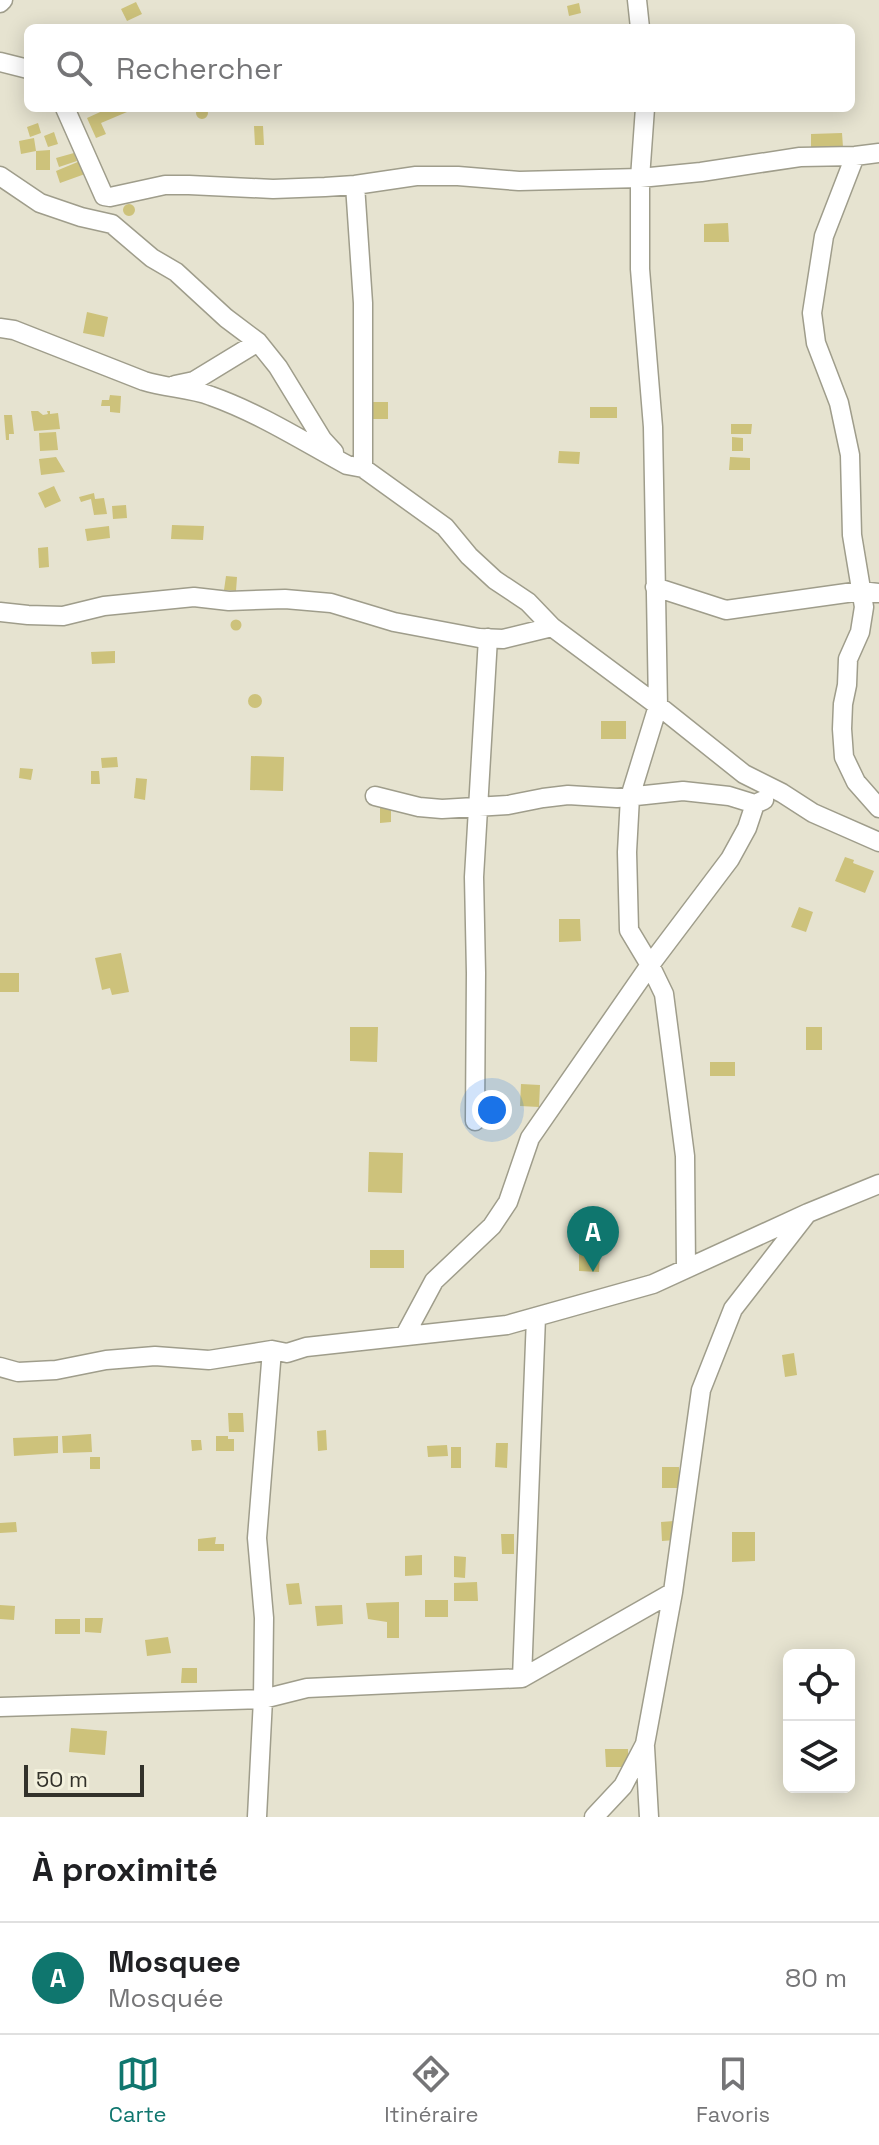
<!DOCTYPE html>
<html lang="fr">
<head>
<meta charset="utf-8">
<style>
	:root { --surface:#fff; --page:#f6f6f6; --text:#202124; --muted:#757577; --line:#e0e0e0; --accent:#0f766e }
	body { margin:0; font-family:"Space Grotesk",sans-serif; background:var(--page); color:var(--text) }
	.controls { position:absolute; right:24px; bottom:24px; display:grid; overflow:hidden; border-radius:12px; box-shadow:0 4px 20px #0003 }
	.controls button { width:72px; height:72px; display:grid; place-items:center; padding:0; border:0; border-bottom:2px solid var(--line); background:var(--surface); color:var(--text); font:40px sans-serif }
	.scale { position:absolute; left:24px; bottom:20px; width:120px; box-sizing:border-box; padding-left:8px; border:4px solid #32312a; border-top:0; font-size:22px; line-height:28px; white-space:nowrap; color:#32312a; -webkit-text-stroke:6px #f3f1dd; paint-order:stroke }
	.you { position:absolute; left:492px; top:1110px; width:28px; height:28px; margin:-20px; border:6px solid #fff; border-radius:50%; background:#1a73e8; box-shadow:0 0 0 12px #1a73e833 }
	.badge { display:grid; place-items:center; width:52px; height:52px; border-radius:50%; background:var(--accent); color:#fff; font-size:26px; font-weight:700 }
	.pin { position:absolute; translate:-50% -66px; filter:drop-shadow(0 2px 4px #0008) }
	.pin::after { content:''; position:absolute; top:42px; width:28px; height:24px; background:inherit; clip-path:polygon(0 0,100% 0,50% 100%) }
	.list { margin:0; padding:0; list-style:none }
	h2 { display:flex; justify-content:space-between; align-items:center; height:104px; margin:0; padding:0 32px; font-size:34px }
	h2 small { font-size:26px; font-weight:400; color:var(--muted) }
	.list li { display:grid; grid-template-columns:52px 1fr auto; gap:24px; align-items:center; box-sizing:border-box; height:112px; padding:0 32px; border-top:2px solid var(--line) }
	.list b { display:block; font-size:30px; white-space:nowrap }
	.list p { margin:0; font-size:26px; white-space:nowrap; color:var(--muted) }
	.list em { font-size:26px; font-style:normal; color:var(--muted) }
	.icon { flex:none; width:44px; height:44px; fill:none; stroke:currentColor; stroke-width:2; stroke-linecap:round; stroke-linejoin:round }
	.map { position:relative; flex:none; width:879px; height:1817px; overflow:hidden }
	.search { position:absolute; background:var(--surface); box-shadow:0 4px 20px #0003; left:24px; right:24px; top:24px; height:88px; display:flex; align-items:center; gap:20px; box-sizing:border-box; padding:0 28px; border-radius:12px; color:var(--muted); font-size:30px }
	.sheet { height:216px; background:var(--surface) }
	nav { display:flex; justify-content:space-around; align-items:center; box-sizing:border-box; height:112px; border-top:2px solid var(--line); background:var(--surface); font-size:22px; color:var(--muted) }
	nav a { display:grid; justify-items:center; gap:4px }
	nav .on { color:var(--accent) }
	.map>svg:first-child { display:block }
	.building { fill:#cdc27b }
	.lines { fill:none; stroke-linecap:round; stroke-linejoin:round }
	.minor-casing { stroke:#9f9d8b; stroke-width:21 }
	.minor { stroke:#fff; stroke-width:18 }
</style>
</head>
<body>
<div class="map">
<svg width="879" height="1817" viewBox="0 0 879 1817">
	<rect width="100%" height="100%" fill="#e6e3d0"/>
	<path class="building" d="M136,2L142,14L127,21L121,9Z
		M579,3L581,13L569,16L567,6Z
		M196 113a6 6 0 1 1 12 0a6 6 0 1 1-12 0Z
		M109,108H126L127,112L101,123L106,134L96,138L87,118Z
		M38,123L41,133L30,137L27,127Z
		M254,126H263L264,145H255Z
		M54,132L58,144L48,147L44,136Z
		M842,133L843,147L811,148V134Z
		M34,138L36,151L21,154L19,141Z
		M50,150V170H36V151Z
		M74,153L77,161L59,167L56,158Z
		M80,161L85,174L60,183L56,171Z
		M123 210a6 6 0 1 1 12 0a6 6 0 1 1-12 0Z
		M728,223L729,242H704V224Z
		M87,312L108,317L104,337L83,333Z
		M110,395L121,396L120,413L110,412V406H101L102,400H109Z
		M367,402H388V419H367Z
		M590,407H617V418H590Z
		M31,411H38L43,415L48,414L47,411H50V414L58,413L60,429L34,431Z
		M4,415H12L14,434H9V440H6Z
		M731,424H752L751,434H731Z
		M56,432L58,450L40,451L39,433Z
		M732,437L743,438V451H732Z
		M559,451L580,452L579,464L558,463Z
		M56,457L65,472L41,475L39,459Z
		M730,457L750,458V470H729Z
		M54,486L61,501L45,508L38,493Z
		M94,493L95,499L104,498L107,514L94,515L91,499L81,502L79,497Z
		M126,505L127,518L113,519L112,506Z
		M172,525L204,526L203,540L171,539Z
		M109,526L110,538L87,541L85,529Z
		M48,547L49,567L39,568L38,548Z
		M226,576L237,577L236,591L224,590Z
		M230.5 625a5.5 5.5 0 1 1 11 0a5.5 5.5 0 1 1-11 0Z
		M115,651V663L92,664L91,652Z
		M248 701a7 7 0 1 1 14 0a7 7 0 1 1-14 0Z
		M601,721H626V739H601Z
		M251,756L284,757L283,791L250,790Z
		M117,757L118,767L102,768L101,758Z
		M20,768L33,769L31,780L19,778Z
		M91,771H99L100,784H91Z
		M136,778L147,779L145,800L134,798Z
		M391,802V822L380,823V803Z
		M845,857L854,860L853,863L874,871L865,893L835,881Z
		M799,907L813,912L806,932L791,927Z
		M559,919H580L581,941L559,942Z
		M121,953L129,992L112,995L110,988L102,990L95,958Z
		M0,973H19V992H0Z
		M350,1027H378L377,1062L350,1061Z
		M806,1027H822V1050H806Z
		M710,1062H735V1076H710Z
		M521,1084L540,1085L539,1107L520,1106Z
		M369,1152L403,1153L402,1193L368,1192Z
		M370,1250H404V1268H370Z
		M579,1251L600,1252L599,1272L579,1271Z
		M794,1353L797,1375L785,1377L782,1355Z
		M228,1413H243L244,1432H229Z
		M326,1430L327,1450L318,1451L317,1431Z
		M91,1434L92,1452L63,1453L62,1436Z
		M58,1436V1453L14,1456L13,1438Z
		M216,1436H228V1439H234V1451H216Z
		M191,1440H201L202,1450L192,1451Z
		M496,1443H508L507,1468L495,1467Z
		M447,1445L448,1456L428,1457L427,1446Z
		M451,1447H461V1468H451Z
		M90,1457H100V1469H90Z
		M662,1467H679V1488H662Z
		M674,1521L675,1540L662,1541L661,1522Z
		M16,1522L17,1532L0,1533V1523Z
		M732,1532H755V1561L732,1562Z
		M501,1534H514V1554H502Z
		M216,1537L215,1544H224V1551H198V1539Z
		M422,1555V1575L405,1576V1556Z
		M454,1556L466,1557L465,1578L454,1577Z
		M477,1582L478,1601H454V1583Z
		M299,1583L302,1604L289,1605L286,1584Z
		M425,1600H448V1617H425Z
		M399,1602V1638H387V1622L368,1619L366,1603Z
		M0,1605L15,1606L14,1620L0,1619Z
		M342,1605L343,1624L317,1626L315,1606Z
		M85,1618H103L101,1633L85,1632Z
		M55,1619H80V1634H55Z
		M168,1637L171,1653L147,1656L145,1640Z
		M182,1668H197V1683H181Z
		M71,1728L107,1731L105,1755L69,1752Z
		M605,1749H628V1767H606Z"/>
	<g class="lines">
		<g class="minor-casing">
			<path id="minor" d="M637,0L640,28
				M0,3L3,0
				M0,62L28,69
				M65,108L104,196L110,197L165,185H189L273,189L325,187L355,185L416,176H458L519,181L640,178L701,172L800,157L855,156L879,153
				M645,108L640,178V269L653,427L658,706L630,797L627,852L629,930L650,965L664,994L685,1156L686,1268
				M855,156L824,236L812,313L816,343L839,403L850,455L852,535L864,607L860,632L848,659L847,685L843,704L842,729L844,757L856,782L879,808
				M0,176L40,203L81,217L112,224L152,258L176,272L226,318L258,342L278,367L322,439L334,452
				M355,185L363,303V468
				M0,328L14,330L144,381C166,388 190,388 211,396C259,413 303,441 347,465L363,468L445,527L469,556L495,580L528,602L552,627L665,711L744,774L782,793L813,813L879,842
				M175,385L194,381L258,342
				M655,587L726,610L861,591L879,593
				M0,612L28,615L63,616L104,606L194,597L229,601L285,599L331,603L394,622L479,638L503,639L552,627
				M375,796L419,807L442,809L508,805L543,798L568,795L617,798L683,791L729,796L755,804L764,800
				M475,1121L476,973L474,877L488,638
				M405,1335L434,1281L492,1226L508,1202L530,1138L650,965L730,859L747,828L755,804
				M0,1367L18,1372L56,1370L106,1360L155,1356L209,1360L272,1350L287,1353L306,1347L507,1325L653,1284L808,1213L879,1184
				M522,1678L536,1317
				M0,1707L263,1699L307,1688L522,1678L673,1592
				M645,1747L649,1817
				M257,1817L263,1699L264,1618L257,1538L272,1350
				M594,1817L623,1786L645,1744L673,1592L701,1390L733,1309L806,1215"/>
		</g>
		<use href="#minor" class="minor"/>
	</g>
</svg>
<div class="controls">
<button><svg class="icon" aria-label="locate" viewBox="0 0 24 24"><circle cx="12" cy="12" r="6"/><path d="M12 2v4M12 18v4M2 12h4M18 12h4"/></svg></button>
<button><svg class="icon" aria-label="layers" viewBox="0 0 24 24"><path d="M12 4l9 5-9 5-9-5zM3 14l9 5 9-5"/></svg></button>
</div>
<div class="scale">50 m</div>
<div class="you"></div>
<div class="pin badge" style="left:593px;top:1272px">A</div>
<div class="search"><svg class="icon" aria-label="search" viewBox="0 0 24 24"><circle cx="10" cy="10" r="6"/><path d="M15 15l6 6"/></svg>Rechercher</div>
</div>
<section class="sheet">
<h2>À proximité<small></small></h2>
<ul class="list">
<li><span class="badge">A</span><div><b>Mosquee</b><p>Mosquée</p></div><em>80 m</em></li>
</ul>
</section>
<nav>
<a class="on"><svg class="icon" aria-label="map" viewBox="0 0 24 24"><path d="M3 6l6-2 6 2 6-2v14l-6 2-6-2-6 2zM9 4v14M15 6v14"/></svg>Carte</a>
<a><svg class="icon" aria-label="directions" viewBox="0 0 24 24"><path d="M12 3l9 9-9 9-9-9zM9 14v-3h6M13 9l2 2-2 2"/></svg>Itinéraire</a>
<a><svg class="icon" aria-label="saved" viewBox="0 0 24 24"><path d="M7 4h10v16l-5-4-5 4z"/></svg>Favoris</a>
</nav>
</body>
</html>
